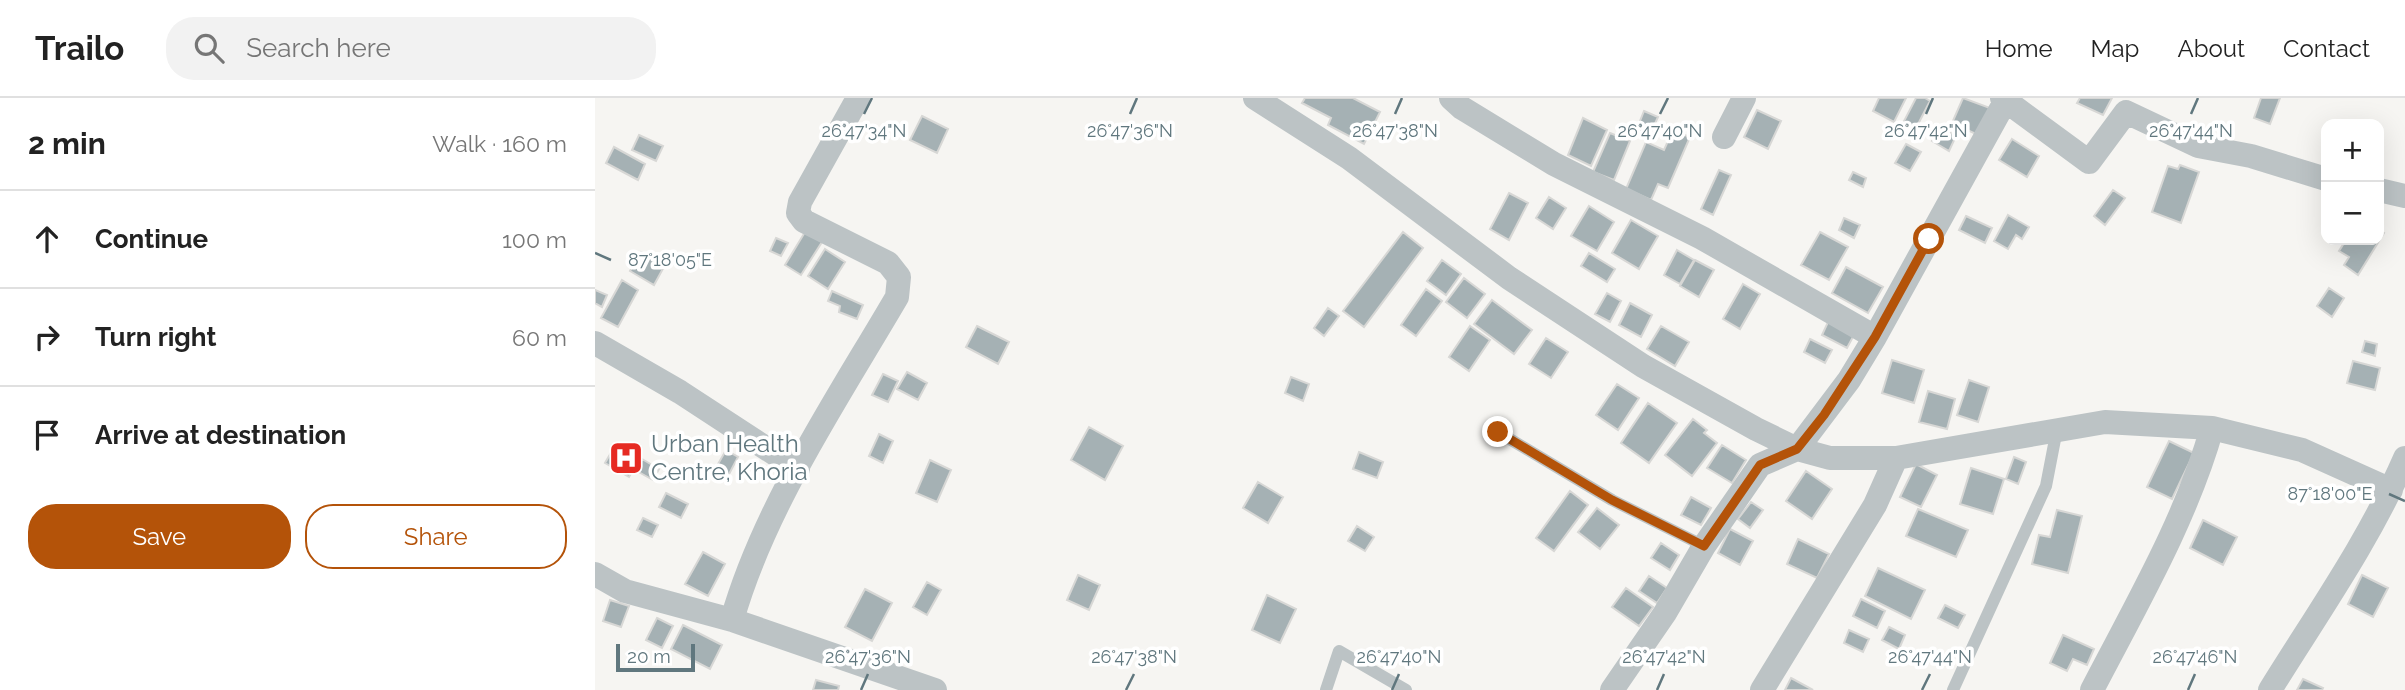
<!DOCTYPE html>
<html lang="en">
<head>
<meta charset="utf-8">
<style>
	:root { --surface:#fff; --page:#f2f2f2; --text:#222; --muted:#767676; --line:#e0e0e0; --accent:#b45309 }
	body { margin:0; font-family:Raleway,sans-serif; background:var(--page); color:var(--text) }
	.controls { position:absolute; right:21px; top:21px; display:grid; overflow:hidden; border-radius:14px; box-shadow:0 7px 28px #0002 }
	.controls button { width:63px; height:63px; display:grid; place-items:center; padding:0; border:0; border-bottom:2px solid var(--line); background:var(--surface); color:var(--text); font:35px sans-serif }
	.scale { position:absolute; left:21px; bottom:18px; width:79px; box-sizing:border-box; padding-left:7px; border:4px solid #60777e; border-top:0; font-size:19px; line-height:24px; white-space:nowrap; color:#60777e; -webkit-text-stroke:5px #fff; paint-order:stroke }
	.stop { position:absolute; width:21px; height:21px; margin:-16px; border:5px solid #b45309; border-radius:50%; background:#fff }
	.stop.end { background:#b45309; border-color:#fff; box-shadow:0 2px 7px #0008 }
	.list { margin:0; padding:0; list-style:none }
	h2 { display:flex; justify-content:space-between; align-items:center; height:91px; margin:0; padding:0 28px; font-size:30px }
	h2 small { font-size:23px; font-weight:400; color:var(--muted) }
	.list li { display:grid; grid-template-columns:46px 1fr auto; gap:21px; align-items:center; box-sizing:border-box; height:98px; padding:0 28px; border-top:2px solid var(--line) }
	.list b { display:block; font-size:26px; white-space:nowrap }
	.list em { font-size:23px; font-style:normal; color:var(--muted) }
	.actions { display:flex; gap:14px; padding:21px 28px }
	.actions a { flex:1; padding:16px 0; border:2px solid var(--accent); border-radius:28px; text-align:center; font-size:24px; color:var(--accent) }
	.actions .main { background:var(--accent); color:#fff }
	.icon { flex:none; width:38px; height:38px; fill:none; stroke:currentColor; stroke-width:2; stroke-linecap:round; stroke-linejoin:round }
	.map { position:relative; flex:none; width:1810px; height:592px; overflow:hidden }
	header { display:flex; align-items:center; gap:42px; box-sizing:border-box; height:98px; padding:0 35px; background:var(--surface); border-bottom:2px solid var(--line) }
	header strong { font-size:33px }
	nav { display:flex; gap:38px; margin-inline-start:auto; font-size:24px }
	.search { width:490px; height:63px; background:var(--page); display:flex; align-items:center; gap:18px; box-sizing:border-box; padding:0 24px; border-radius:28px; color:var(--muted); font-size:26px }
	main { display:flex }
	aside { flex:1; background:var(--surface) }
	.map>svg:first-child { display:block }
	.building { fill:#a5b1b4; stroke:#d7d7d5; stroke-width:2 }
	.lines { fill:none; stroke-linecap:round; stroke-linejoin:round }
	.lane { stroke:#bcc3c5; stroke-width:12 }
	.street { stroke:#bcc3c5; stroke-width:24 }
	.route { stroke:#b45309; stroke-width:9 }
	.ticks { fill:none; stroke:#60777e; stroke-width:2.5 }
	.labels { text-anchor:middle; stroke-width:7; stroke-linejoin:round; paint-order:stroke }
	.poi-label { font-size:24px; fill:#60777e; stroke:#fff; text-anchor:start }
	.ticks-label { font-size:18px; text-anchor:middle; fill:#60777e; stroke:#fff; stroke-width:7; stroke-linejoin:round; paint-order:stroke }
</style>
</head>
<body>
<header>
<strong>Trailo</strong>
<div class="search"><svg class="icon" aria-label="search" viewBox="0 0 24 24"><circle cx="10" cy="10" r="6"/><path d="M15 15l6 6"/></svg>Search here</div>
<nav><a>Home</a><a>Map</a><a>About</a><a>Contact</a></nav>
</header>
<main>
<aside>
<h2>2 min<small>Walk · 160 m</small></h2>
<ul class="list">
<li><svg class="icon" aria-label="ahead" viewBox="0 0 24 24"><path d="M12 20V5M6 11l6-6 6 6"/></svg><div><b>Continue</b></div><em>100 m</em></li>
<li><svg class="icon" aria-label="right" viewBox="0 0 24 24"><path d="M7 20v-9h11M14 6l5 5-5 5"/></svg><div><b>Turn right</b></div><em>60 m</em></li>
<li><svg class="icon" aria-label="arrive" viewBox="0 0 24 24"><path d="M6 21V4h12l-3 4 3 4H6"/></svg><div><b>Arrive at destination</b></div></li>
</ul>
<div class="actions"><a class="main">Save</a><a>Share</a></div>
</aside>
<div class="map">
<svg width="1810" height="592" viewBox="0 0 1810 592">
	<rect width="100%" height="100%" fill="#f6f5f2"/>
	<path class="building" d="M710,0H758L785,14L769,46L733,27L736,20L707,5Z
		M1284,0H1311L1299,24L1278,13Z
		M1321,0H1330L1335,3L1320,32L1308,25Z
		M1368,0L1395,10L1383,37L1357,25Z
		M1485,0H1517L1508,17L1482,5Z
		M1666,0H1685L1675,26L1659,20Z
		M1162,12L1186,23L1173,51L1149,39Z
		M1049,13L1063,19L1054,39L1041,33Z
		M327,18L353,31L342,55L315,42Z
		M988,20L1012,32L996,68L973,57Z
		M1345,29L1361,38L1354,53L1337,43Z
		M1078,32L1095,39L1073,90L1063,86L1056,102L1031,91L1051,44L1069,52Z
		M1015,35L1035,43L1019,82L998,74Z
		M44,37L68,48L61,63L37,52Z
		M1417,41L1444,58L1432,79L1404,62Z
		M1311,46L1326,54L1315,73L1300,65Z
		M19,49L50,66L43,82L11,65Z
		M1585,67L1604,74L1586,125L1557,114L1573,68L1583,71Z
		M1124,72L1136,77L1118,117L1106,111Z
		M1258,74L1271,80L1268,89L1254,82Z
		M1518,92L1530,100L1510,127L1499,118Z
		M914,95L933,105L914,142L895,131Z
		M954,99L971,110L958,131L941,120Z
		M994,108L1019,124L1002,153L976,138Z
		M1413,117L1434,129L1427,141L1421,137L1413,151L1399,143Z
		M1371,118L1397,130L1390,145L1364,132Z
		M1249,120L1265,127L1259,140L1244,132Z
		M1036,122L1063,138L1044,171L1017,155Z
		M1784,131L1789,135L1763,177L1749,167L1754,159L1744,153L1751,142H1784Z
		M210,134L227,144L206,177L190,167Z
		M808,134L828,150L769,229L748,213Z
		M1225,134L1253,149L1234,182L1206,167Z
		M181,140L193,145L186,158L175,153Z
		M230,151L250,164L233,191L213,178Z
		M1082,152L1099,162L1085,186L1069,177Z
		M46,154L70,167L59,187L35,173Z
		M994,155L1020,171L1012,184L986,168Z
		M847,162L866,176L851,197L832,183Z
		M1100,162L1119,172L1104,199L1085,188Z
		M1251,169L1288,189L1273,215L1237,195Z
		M869,180L890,196L872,220L851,204Z
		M27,182L43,192L23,229L6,220Z
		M1148,186L1165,196L1145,231L1128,221Z
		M1734,190L1749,200L1737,219L1722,208Z
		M831,191L847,203L821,238L806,227Z
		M0,192L12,197L7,209L0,205Z
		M237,193L268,207L262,221L244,214L245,208L233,203Z
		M1012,195L1026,203L1015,224L1000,216Z
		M897,202L937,232L919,256L879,226Z
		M1035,205L1057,217L1046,239L1024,227Z
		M733,210L744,218L729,238L719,230Z
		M1233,224L1259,237L1252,250L1227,237Z
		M382,228L414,244L403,266L371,249Z
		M875,228L895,242L874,273L854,259Z
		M1066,228L1094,244L1080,268L1052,251Z
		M951,240L973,254L956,280L934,266Z
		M1215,241L1237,252L1230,265L1209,254Z
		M1770,243L1782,246L1780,258L1767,254Z
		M1297,262L1329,272L1319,305L1287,295Z
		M1758,263L1785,270L1780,292L1752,285Z
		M312,274L332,285L323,302L302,291Z
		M288,276L303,283L293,304L277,297Z
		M696,279L714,286L708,303L690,295Z
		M1374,282L1394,289L1383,324L1362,317Z
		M1022,286L1044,300L1023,332L1001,317Z
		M1333,293L1360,301L1352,331L1324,324Z
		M1053,305L1082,325L1054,365L1026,345Z
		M1098,321L1112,332L1109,335L1122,345L1097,378L1070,357Z
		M494,329L528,348L510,382L476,362Z
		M284,336L298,343L288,365L274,358Z
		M1574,343L1599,355L1577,401L1552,389Z
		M21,346L45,360L34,379L10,365Z
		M1127,347L1151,362L1137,385L1112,370Z
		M131,352L143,359L132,380L119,373Z
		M764,354L788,364L782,380L758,371Z
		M1419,359L1431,364L1423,386L1411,381Z
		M47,361L64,371L58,382L40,372Z
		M335,362L356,372L342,404L321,395Z
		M1321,366L1342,377L1326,409L1305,399Z
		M1376,370L1409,381L1398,416L1365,406Z
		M1211,373L1237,391L1217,421L1191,403Z
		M663,384L688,399L673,425L648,410Z
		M975,393L993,407L959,453L941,440Z
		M71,395L93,406L86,420L64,409Z
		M1096,399L1116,410L1106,427L1086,417Z
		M1156,404L1168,412L1155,430L1143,421Z
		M1002,410L1024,427L1005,451L983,434Z
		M1323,411L1373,432L1361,459L1311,438Z
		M1462,412L1487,418L1473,475L1437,466L1444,437L1455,439Z
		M48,420L63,427L57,439L42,432Z
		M1608,422L1642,439L1628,467L1595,450Z
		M762,428L779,439L770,453L753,443Z
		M1135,431L1158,443L1145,467L1123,455Z
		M1203,441L1234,456L1222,480L1192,466Z
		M1066,445L1084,457L1075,472L1056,460Z
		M108,454L130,466L113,498L90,486Z
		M1283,470L1330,492L1316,521L1270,498Z
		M483,477L505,487L494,512L472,502Z
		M1767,477L1793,490L1778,519L1753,506Z
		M1054,478L1072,490L1062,505L1044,493Z
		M332,484L346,492L332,517L318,509Z
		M1031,490L1058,509L1044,528L1017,509Z
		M270,491L297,505L277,543L250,529Z
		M672,497L701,511L685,545L657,532Z
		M1266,501L1290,513L1282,530L1258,518Z
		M15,502L34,508L26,529L8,523Z
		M1350,507L1370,517L1363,530L1343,520Z
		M62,520L78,528L67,550L51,542Z
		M88,527L127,547L115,571L76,551Z
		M1294,529L1310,537L1304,551L1287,542Z
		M1254,532L1274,541L1268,554L1249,545Z
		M1468,537L1499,551L1492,567L1478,561L1472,573L1455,565Z
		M1196,580L1218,592H1190Z
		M1708,581L1728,590L1727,592H1702Z
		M221,582L244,588L243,592H218Z"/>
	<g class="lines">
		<path class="lane" d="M903,334L1017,402L1109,448
			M731,592L744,553L811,592
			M1358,592L1451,388L1462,331"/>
		<path class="street" d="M660,0L754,60L914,180L1048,268L1161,331L1202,351L1235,360H1301L1510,324L1617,330L1707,352L1796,392
			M856,0L867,10L959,66L1107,140L1280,239
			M1407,0L1494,64L1531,14L1603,48L1656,58L1731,81
			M1129,39L1149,0
			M1784,92L1810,98
			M0,245L85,294L203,371
			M0,476L30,493L137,522L340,592
			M137,522C169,409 243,300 302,199L304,179L293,165L209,123L203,115L205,104L263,0
			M1017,592L1070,515L1109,448L1165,367L1202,351L1254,282L1280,239L1412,0
			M1167,592L1280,407L1301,360
			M1497,592C1541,507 1591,422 1617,330
			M1675,592C1722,516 1774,443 1810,360"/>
	</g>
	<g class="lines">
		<path class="route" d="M903,334L1017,402L1109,448L1165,367L1202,351L1229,317L1280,239L1334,141"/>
	</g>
	<path class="ticks" d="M269,16L277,0M535,16L542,0M800,16L807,0M1065,16L1073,0M1331,16L1338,0M1596,16L1603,0M0,155L16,162M1794,396L1810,403M266,592L273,576M531,592L539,576M797,592L804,576M1062,592L1069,576M1327,592L1335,576M1593,592L1600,576"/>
	<defs>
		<g id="hospital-square" transform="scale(1.75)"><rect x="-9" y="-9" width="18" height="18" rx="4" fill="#e62a22" stroke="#fff"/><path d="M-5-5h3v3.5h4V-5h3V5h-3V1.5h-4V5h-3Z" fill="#fff"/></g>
	</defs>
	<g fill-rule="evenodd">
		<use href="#hospital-square" x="31" y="360"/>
	</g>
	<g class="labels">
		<g class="poi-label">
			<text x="56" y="354">Urban Health<tspan x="56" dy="28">Centre, Khoria</tspan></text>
		</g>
	</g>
	<g class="ticks-label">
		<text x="269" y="39">26°47'34"N</text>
		<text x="535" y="39">26°47'36"N</text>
		<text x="800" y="39">26°47'38"N</text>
		<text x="1065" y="39">26°47'40"N</text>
		<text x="1331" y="39">26°47'42"N</text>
		<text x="1596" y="39">26°47'44"N</text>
		<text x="75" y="168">87°18'05"E</text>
		<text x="1735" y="402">87°18'00"E</text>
		<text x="273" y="565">26°47'36"N</text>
		<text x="539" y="565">26°47'38"N</text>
		<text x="804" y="565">26°47'40"N</text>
		<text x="1069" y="565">26°47'42"N</text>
		<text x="1335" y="565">26°47'44"N</text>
		<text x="1600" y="565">26°47'46"N</text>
	</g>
</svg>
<div class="controls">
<button>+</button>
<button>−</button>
</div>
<div class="scale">20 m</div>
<div class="stop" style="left:1334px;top:141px"></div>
<div class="stop end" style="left:903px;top:334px"></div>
</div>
</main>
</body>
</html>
